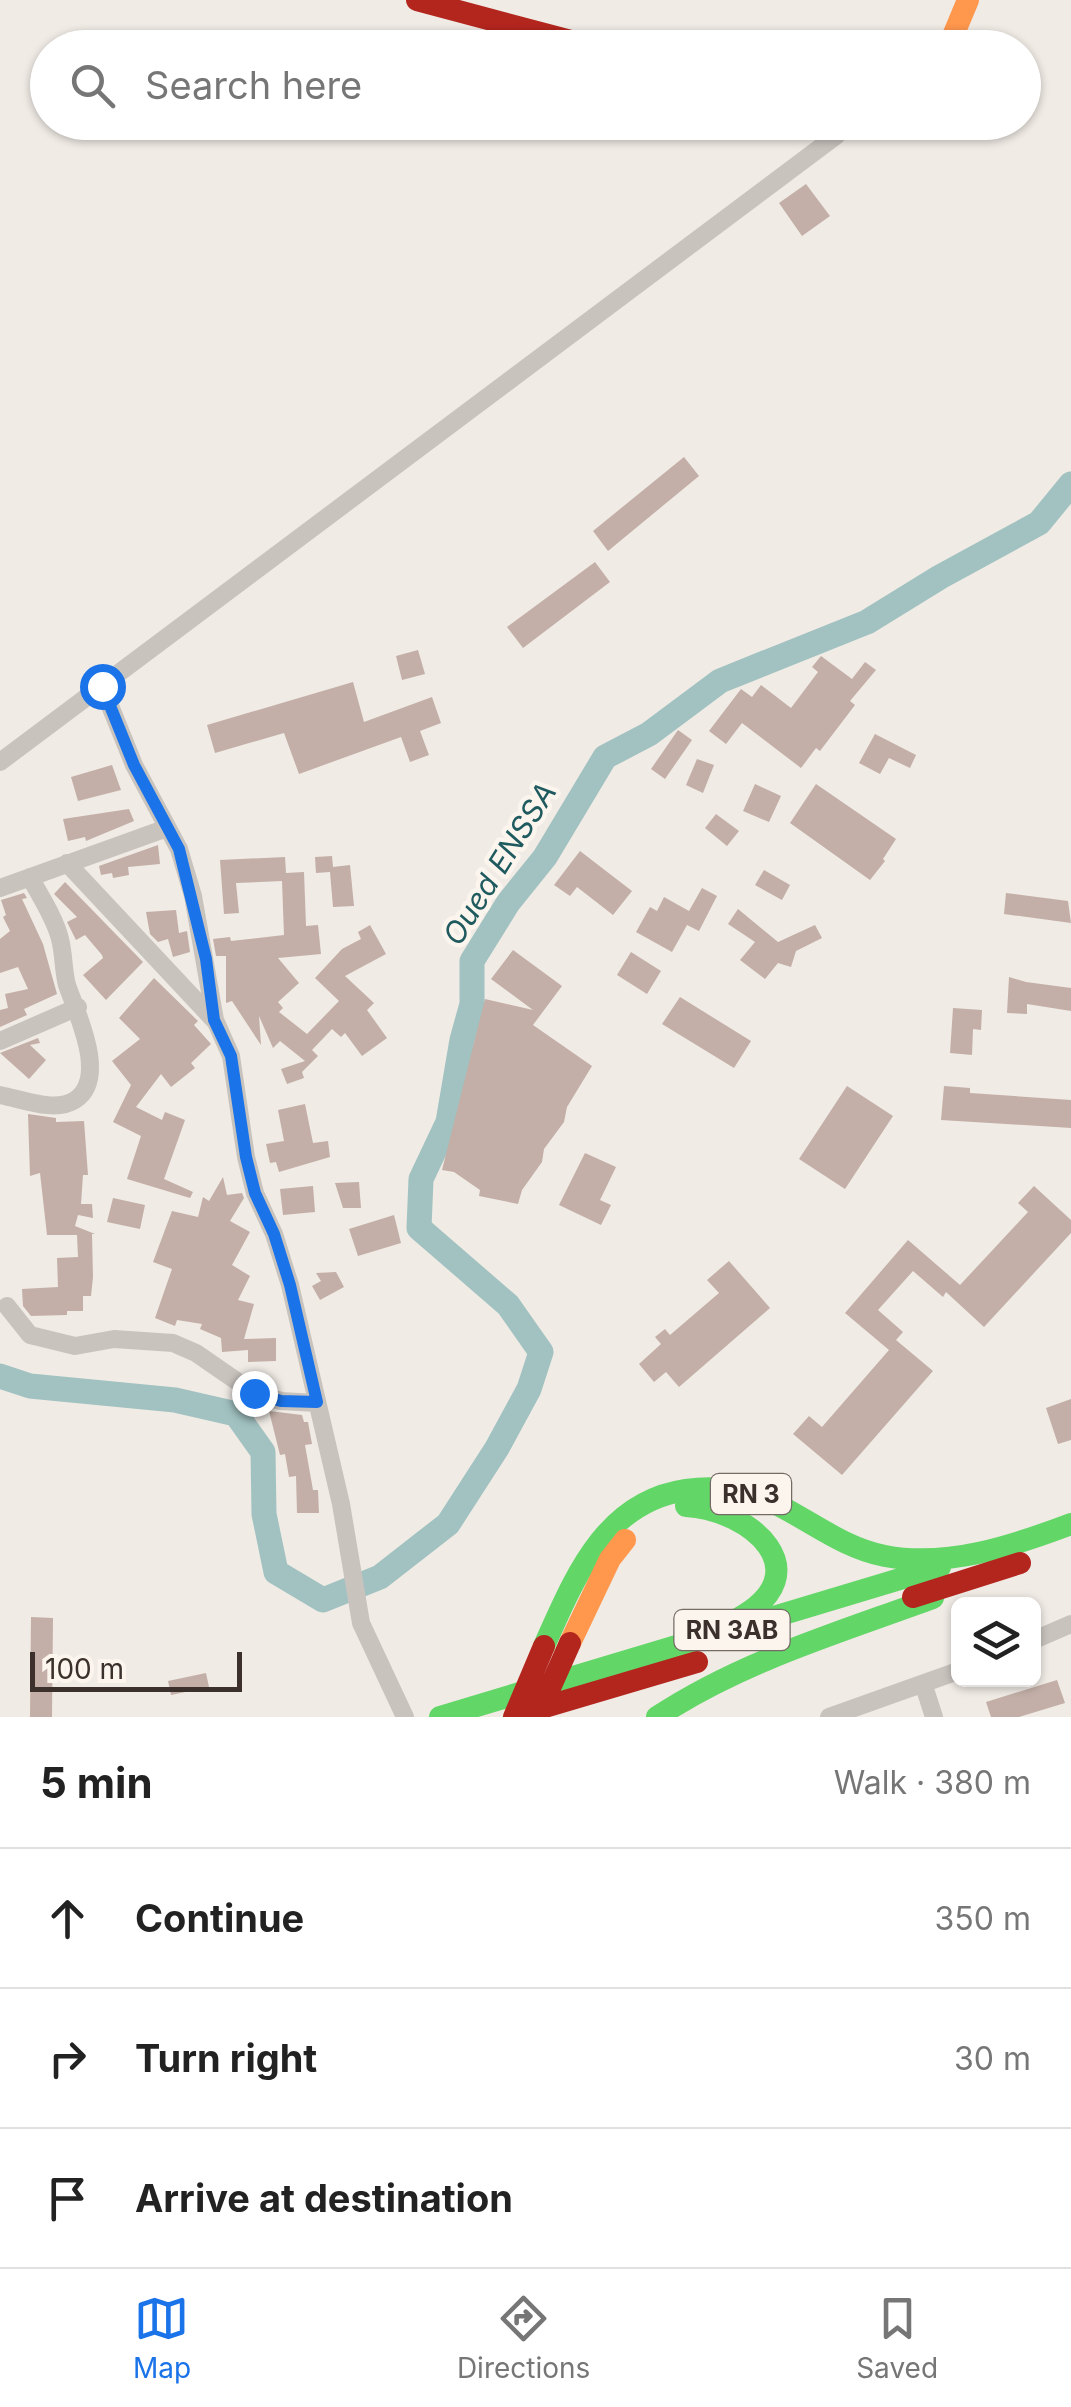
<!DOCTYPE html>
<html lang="en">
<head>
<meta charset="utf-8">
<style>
	:root { --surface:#fff; --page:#f2f2f2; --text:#222; --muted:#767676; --line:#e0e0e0; --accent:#1a73e8 }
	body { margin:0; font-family:Inter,sans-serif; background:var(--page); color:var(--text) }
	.controls { position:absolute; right:30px; bottom:30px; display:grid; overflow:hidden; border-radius:15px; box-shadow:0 2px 8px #0004 }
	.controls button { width:90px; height:90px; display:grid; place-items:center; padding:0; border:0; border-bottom:2px solid var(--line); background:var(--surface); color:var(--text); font:50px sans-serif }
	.scale { position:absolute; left:30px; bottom:25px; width:212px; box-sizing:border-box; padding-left:10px; border:5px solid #3b302b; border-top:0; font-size:28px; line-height:35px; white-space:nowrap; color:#3b302b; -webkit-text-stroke:8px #fbf5ee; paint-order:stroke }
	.stop { position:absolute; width:30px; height:30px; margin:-22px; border:8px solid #1a73e8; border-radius:50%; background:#fff }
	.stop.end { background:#1a73e8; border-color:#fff; box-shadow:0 2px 10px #0008 }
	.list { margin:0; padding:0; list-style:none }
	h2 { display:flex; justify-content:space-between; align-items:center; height:130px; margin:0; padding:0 40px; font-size:42px }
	h2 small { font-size:32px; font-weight:400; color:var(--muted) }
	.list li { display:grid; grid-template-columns:65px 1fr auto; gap:30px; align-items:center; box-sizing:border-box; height:140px; padding:0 40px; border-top:2px solid var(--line) }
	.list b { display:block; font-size:38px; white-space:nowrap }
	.list em { font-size:32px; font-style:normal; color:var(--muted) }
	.icon { flex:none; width:55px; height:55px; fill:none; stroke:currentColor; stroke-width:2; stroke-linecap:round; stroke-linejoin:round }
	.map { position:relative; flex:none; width:1071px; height:1717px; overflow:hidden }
	.search { position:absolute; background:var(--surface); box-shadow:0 2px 8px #0004; left:30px; right:30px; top:30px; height:110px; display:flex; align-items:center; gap:25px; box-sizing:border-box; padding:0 35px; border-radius:55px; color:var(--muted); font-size:38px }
	.sheet { height:550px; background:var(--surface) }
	nav { display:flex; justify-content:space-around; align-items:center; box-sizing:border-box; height:140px; border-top:2px solid var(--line); background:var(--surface); font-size:28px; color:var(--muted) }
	nav a { display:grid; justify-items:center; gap:5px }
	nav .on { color:var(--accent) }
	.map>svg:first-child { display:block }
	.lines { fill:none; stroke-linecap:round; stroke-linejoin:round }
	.river { stroke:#a1c2c1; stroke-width:25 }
	.building { fill:#c3afa7 }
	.street { stroke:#c9c3be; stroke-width:18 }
	.fast { stroke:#63d668; stroke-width:22 }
	.slow { stroke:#ff974d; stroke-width:22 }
	.jam { stroke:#b3261e; stroke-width:22 }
	.jam-bridge { stroke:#b3261e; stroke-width:22 }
	.route { stroke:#1a73e8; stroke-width:12 }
	.labels { text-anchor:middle; stroke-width:9; stroke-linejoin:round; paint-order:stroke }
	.shield { fill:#fbf5ee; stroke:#756b66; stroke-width:2.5 }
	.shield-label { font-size:25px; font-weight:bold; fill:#3b302b }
	.water-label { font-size:30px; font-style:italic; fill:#1f5a5e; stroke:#fbf5ee }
</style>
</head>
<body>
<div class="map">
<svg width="1071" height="1717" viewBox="0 0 1071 1717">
	<rect width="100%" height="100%" fill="#f0ebe5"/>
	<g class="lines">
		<path class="river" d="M0,1376L30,1386L175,1400L236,1414L263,1452L264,1514L276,1572L323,1600L380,1577L448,1524L497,1448L529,1389L541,1352L508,1305L419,1228L421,1179L448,1122L462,1040L472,1004V961L508,903L545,857L605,757L649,734L720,681L867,622L940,577L1039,523L1071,484"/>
	</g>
	<path class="building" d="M806,184L830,216L802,236L779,203Z
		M684,457L699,476L608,551L593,531Z
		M595,562L610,582L523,648L507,627Z
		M418,650L425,674L402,680L396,656Z
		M821,656L852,679L865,662L876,670L850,701L855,705L820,751L816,748L801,768L742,723L726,744L709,731L741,689L752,697L761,685L791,708L818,672L812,667Z
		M353,682L364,722L432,697L441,723L420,731L429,755L410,762L401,737L299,774L284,733L215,753L207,725Z
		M678,730L692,740L665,779L651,769Z
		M875,734L916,755L910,768L889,758L880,774L859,763Z
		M697,759L714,765L703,793L686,785Z
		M112,765L121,790L78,801L71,777Z
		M755,784L781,796L769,822L743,811Z
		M816,784L896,839L883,859L885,861L870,880L790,823Z
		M129,809L134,821L86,841L85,837L68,841L63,819Z
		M716,814L739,831L727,846L705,828Z
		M158,845L160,864L128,867L129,875L113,878L112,873L101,875L99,866Z
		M580,851L632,891L613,915L577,887L570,896L554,885Z
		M332,856L333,867L350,865L354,906L333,907L330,872L316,873L315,857Z
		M285,857L286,873L304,872L306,926L318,925L321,954L278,958L299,983L278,1002L283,1008L279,1012L307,1034L339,1001L315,978L342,949L361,939L358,932L370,925L386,954L345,976L374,1003L367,1010L387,1038L362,1056L345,1033L341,1037L332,1029L312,1050L318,1056L302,1072L304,1078L287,1084L281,1069L305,1061L280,1041L273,1048L259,1016L261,1045L232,1001L226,1003V956H216L213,939L230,937L231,941L284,935L282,881L236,883L239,913L224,914L220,860Z
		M764,870L790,885L782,900L755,885Z
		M65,882L143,962L106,1000L83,975L103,958L102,955L85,935L76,940L67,922L77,917L54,894Z
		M702,888L717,896L699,931L687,925L672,952L636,932L650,907L657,911L664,897L689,911Z
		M24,893L27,898L22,899L43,944L57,994L24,1009L27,1015L0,1027V1010L8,1008L5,994L28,989L18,967L0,973V939L10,931L3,917L6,915L1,900Z
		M1006,893L1068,901L1071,923L1004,914Z
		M738,909L778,942L815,925L822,938L796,951L791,967L778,963L765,979L740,960L755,942L728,924Z
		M176,910L179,933L187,931L190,952L173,957L168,939L158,942L150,934L146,912Z
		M513,950L562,986L533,1025L592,1066L567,1107L564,1122L544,1149L542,1162L522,1190L518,1204L479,1196L480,1190L454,1172L442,1170L485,999L533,1010L491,979Z
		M631,952L661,971L647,994L617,975Z
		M1009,977L1026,982L1071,988V1011L1027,1004V1014L1007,1013Z
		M154,978L198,1021L194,1025L211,1044L191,1063L195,1068L171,1087L161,1074L136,1107L162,1120L165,1112L185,1120L164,1179L193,1192L190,1198L127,1179L141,1136L113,1122L131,1085L112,1061L140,1039L119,1018Z
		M680,997L751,1041L734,1068L662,1024Z
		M953,1008L982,1010L981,1030L973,1029L972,1055L950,1053Z
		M38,1038L40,1043L30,1045L46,1060L29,1079L0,1053Z
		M847,1086L893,1116L845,1189L799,1159Z
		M944,1086L970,1088V1093L1071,1100V1128L941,1120Z
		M305,1104L313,1143L328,1141L330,1157L279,1172L276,1162L270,1163L266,1144L284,1141L278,1110Z
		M28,1114L56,1118V1122L84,1121L88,1175H83L81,1204H92L93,1218L78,1215L75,1226L95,1234H92L93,1277L91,1296H83V1311H67V1315L31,1316L23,1306L22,1289L58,1287L57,1258L78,1257L77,1235H47L40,1173L30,1176Z
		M585,1153L616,1167L600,1200L611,1205L601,1225L559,1205Z
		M223,1177L227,1195L242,1193L244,1198L230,1221L250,1232L232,1265L250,1276L238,1300L254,1304L244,1339L276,1338V1361L248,1362V1350L222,1352L221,1338L200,1329L202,1324L177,1320L175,1326L155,1318L172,1269L153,1262L172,1211L198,1217L203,1197L209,1201Z
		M359,1182L361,1208H343L335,1183Z
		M313,1186L315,1212L283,1215L280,1189Z
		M1034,1186L1071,1220V1233L984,1327L946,1292L943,1297L913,1271L878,1310L903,1332L896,1340L933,1371L842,1475L793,1434L809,1416L822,1427L889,1350L845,1313L908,1240L960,1285L1028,1212L1018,1203Z
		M113,1198L145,1205L140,1229L107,1222Z
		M394,1215L401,1243L358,1256L349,1229Z
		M729,1261L770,1308L679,1387L666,1372L654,1382L639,1364L661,1344L655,1337L665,1329L670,1335L719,1293L707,1280Z
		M336,1272L344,1287L320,1300L312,1286L321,1281L316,1273Z
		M1071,1399V1440L1058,1444L1046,1408Z
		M269,1411L302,1415L304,1422H308L312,1444L305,1445L313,1490H318L319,1513H297L296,1476L289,1477L285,1454L280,1455Z
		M31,1617L53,1618L52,1717H30Z
		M206,1673L209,1687L171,1695L168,1681Z
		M1057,1680L1065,1703L1019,1717H991L986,1702Z"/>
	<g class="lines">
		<path class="street" d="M102,686L134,765L179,849L193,896L215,1020L231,1056L246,1157L255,1193L274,1234L290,1285L341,1504L361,1623L405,1717
			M0,762L837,135L842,122
			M67,863L214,1020
			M0,888L167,828
			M0,1041L78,1007
			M0,1095C22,1099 55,1113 75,1100C109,1078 76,1012 67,985C63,970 64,954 60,939C55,918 40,896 30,877
			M7,1306L30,1335L75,1346L114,1339L173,1343L196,1353L254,1393L281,1401L317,1403
			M1034,1640L1071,1624
			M924,1686L934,1717
			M829,1717L958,1671"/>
		<path class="fast" d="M686,1506C752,1510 821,1572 739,1618
			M544,1646C574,1580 603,1502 686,1490C714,1486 741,1489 768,1500C807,1518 842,1548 885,1556C947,1568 1013,1546 1071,1524
			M440,1717L940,1567
			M657,1717C742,1661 838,1633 933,1598"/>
		<path class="slow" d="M948,48L968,0
			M570,1643L610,1559L625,1540"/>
		<path class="jam" d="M417,0L597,48
			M913,1597L1020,1563
			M521,1714L697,1662"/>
		<path class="jam-bridge" d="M514,1717L544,1646
			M537,1717L570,1643"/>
	</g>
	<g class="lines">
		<path class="route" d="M102,686L134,765L179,849L206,959L214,1020L231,1056L246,1157L255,1193L274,1234L290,1285L317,1402L281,1401L254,1393"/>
	</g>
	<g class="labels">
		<g class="shield">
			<rect x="711" y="1474" width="80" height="40" rx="8"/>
			<rect x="674.5" y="1610" width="115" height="40" rx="8"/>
		</g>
		<g class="shield-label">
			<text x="751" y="1503">RN 3</text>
			<text x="732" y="1639">RN 3AB</text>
		</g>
		<g class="water-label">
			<text transform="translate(500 864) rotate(-58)" y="10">Oued ENSSA</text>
		</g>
	</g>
</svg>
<div class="controls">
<button><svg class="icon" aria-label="layers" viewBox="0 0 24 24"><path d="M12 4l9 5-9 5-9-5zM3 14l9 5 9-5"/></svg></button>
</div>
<div class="scale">100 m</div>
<div class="stop" style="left:102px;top:686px"></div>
<div class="stop end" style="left:254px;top:1393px"></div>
<div class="search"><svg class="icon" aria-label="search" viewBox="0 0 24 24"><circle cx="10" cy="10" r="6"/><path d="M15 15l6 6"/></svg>Search here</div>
</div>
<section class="sheet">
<h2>5 min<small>Walk · 380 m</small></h2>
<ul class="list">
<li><svg class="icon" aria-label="ahead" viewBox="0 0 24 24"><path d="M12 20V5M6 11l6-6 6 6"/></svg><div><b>Continue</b></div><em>350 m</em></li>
<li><svg class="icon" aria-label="right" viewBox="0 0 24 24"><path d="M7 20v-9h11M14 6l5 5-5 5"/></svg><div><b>Turn right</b></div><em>30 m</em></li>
<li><svg class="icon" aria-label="arrive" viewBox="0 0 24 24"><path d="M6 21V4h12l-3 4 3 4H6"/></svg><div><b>Arrive at destination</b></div></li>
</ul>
</section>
<nav>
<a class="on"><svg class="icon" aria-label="map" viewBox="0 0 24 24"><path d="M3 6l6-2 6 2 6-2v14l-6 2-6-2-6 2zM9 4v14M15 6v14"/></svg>Map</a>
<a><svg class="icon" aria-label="directions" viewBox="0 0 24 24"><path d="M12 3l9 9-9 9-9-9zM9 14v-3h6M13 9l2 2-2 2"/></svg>Directions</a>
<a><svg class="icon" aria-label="saved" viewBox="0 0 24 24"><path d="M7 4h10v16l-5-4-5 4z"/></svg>Saved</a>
</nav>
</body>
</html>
